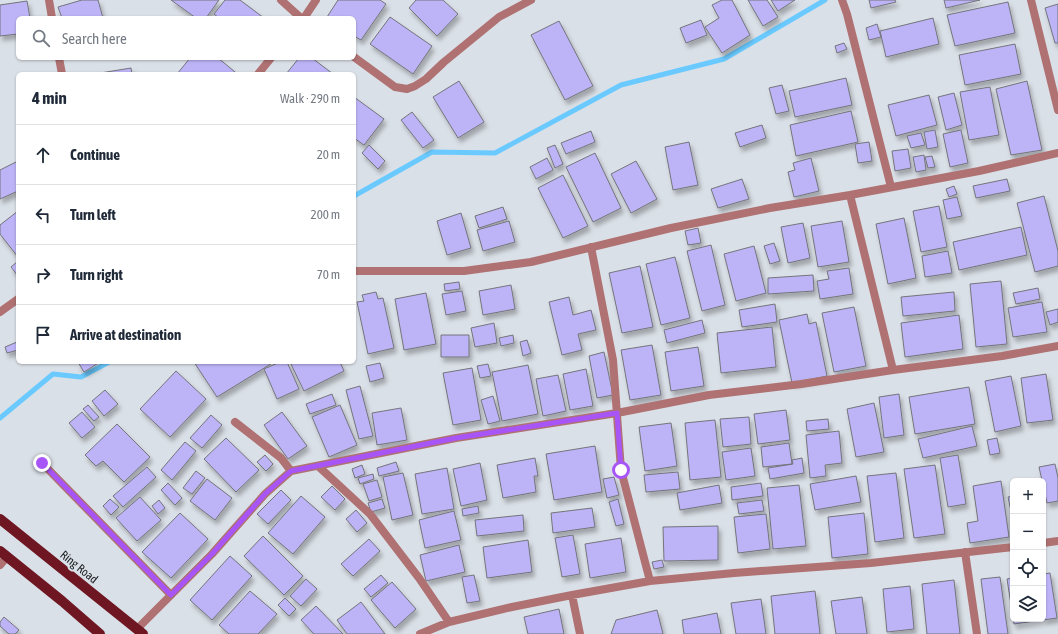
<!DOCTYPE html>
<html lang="en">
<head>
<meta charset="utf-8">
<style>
	:root { --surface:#fff; --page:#f6f6f7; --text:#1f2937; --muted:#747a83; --line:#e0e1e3 }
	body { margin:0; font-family:"Asap Condensed",sans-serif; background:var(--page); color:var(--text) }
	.controls { position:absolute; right:12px; bottom:12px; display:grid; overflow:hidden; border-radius:6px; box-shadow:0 1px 3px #0004 }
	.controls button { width:36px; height:36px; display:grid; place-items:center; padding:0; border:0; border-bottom:1px solid var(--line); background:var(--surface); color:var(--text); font:20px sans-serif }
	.stop { position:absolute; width:12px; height:12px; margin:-9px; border:3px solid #a855f7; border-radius:50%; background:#fff }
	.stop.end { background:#a855f7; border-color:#fff; box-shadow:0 1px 4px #0008 }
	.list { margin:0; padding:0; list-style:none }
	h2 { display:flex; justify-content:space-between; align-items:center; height:52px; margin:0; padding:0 16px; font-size:17px }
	h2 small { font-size:13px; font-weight:400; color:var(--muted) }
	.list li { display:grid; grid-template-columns:26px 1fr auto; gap:12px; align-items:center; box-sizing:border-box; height:60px; padding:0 16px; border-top:1px solid var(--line) }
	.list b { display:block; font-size:15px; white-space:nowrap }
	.list em { font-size:13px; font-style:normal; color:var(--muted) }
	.icon { flex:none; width:22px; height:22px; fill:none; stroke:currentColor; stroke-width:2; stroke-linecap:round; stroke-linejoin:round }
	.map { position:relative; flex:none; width:1058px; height:634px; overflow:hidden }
	.search { position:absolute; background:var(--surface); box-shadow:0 1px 3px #0004; left:16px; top:16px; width:340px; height:44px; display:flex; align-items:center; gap:10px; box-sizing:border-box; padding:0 14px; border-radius:6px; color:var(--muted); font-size:15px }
	.panel { position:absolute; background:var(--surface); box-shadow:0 1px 3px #0004; left:16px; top:72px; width:340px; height:292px; border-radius:6px }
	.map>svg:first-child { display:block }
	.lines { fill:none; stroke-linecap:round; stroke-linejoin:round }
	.stream { stroke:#6acaff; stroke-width:5 }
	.building { fill:#bcb4f7; stroke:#74747c; filter:url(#shadow) }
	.service { stroke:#af7172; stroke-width:8 }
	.minor { stroke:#af7172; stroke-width:8 }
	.primary { stroke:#6e1622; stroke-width:10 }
	.route { stroke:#a855f7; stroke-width:5 }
	.labels { text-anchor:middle; stroke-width:4; stroke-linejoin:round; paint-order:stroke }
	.street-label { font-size:12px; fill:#1a1c1e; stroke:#dae0e7 }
</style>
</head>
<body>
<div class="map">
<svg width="1058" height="634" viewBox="0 0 1058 634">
	<defs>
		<filter id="shadow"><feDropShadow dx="2.5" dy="4.5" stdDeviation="2" flood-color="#0004"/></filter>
	</defs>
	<rect width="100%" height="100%" fill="#dae0e7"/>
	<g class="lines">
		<path class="stream" d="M354,196L432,152L495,153L621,85L724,59L825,0
			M0,418L53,374L81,377L109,362"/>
	</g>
	<path class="building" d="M82,0H98L103,18H62L58,7Z
		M171,0H219L206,18H196Z
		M225,0H240L264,18H219L214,14Z
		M338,0H380L386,4L361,40L354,36V18L327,17Z
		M416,0H443L458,14L437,36L409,8Z
		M722,0H732L750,35L722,53L705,27L719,18L712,5Z
		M748,0H767L778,17L763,26Z
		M771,0H795L778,11Z
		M869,0H895L896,2L871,8Z
		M944,0H980L946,8Z
		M27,1L30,18H18V34L0,36V5Z
		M1008,2L1015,33L955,46L947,15Z
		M1058,4V43H1055L1045,8Z
		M390,17L432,46L413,74L370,44Z
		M933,18L939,44L886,57L880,31Z
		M701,20L707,35L686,43L680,28Z
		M559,21L593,86L565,100L531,35Z
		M877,24L881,37L869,40L866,28Z
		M844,43L847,49L837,53L835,46Z
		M1015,44L1021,74L965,85L959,55Z
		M190,58H218L235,72L233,74H177Z
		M299,58H312L333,74H286Z
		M131,68L132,74H94Z
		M846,78L852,105L795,117L789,91Z
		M459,81L484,122L458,138L433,97Z
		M1027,81L1042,150L1011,155L996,89Z
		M782,85L789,111L776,114L769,88Z
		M990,87L999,135L969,140L960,92Z
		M954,93L962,125L946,130L938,97Z
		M929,95L937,125L896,136L888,105Z
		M354,97L384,119L364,145L354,138Z
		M851,111L858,142L796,156L790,125Z
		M412,112L434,140L423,148L401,120Z
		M762,125L766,138L740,147L735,133Z
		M935,130L938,147L927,149L924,132Z
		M961,130L968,163L950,167L943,134Z
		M591,131L595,142L566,154L561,143Z
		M921,133L925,145L911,148L907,136Z
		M689,142L698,185L673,190L665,147Z
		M869,142L872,161L858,163L855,144Z
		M369,145L385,161L378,169L362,153Z
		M555,145L563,164L555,168L547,148Z
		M908,149L911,168L895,171L892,151Z
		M595,153L621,208L593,222L566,167Z
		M924,155L926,170L916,172L913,157Z
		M932,156L935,167L928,168L925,157Z
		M547,158L553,170L536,179L530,167Z
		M811,158L819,191L794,197L788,172L795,170L793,163Z
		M18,161V191L0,199V170Z
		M636,161L657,199L631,213L611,174Z
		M563,175L588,226L563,238L538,188Z
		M742,179L749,199L718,208L711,189Z
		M1007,179L1010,191L976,198L973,186Z
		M954,186L957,194L949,197L946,189Z
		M1044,196L1058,251V266L1035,272L1017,203Z
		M957,197L962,216L947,219L943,200Z
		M939,206L947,247L921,252L913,211Z
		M503,207L507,219L479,228L475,216Z
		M18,211V257L0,234V225Z
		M461,213L471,248L447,255L437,221Z
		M904,218L916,278L888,284L876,224Z
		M509,221L515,242L483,251L477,230Z
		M842,221L849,262L818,267L811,226Z
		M803,223L810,258L788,263L781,227Z
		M1021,227L1027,255L959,270L953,242Z
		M698,228L701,243L688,245L685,231Z
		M774,243L780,261L770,264L764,246Z
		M711,245L725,305L702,311L687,251Z
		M754,246L766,293L736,301L724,254Z
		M948,251L952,273L925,277L922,256Z
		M675,257L690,318L661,325L646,264Z
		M18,261V276L11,267Z
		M640,266L653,327L622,333L609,273Z
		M849,268L853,294L820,299L817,281L829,279L827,271Z
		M813,275L814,291L768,294V278Z
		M1001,281L1007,344L976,347L970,284Z
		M459,282L460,289L445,291L444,284Z
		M511,285L515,309L483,315L479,291Z
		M1038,288L1040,299L1016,304L1013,293Z
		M462,291L466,311L446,315L442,294Z
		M376,292L378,299L383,298L394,348L368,354L357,302L364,301L362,295Z
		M954,292L955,311L903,316L901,297Z
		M426,293L436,344L404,350L395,299Z
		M569,297L573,315L591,310L596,330L578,334L582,350L562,355L549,302Z
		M1042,302L1047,332L1013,337L1008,308Z
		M775,304L777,322L742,327L739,310Z
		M854,307L866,366L834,372L822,313Z
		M1058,309V322L1050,325L1046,312Z
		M807,314L809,324L816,322L827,376L792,383L779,320Z
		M959,315L963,349L905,357L901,323Z
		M702,320L705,333L667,343L664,330Z
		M494,323L497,343L475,347L471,328Z
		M772,327L776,367L721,373L717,333Z
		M441,335H469V357H441Z
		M513,335L514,343L501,346L499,338Z
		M527,340L531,353L523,356L520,342Z
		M17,342L18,350L7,353L5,347Z
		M652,345L661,395L630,400L621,350Z
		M698,347L704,386L671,391L665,352Z
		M604,352L613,395L597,398L589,356Z
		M78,362H100L84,372Z
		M194,362H274L217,397Z
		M280,362H287L299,389L277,399L264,369Z
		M290,362H340L344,371L304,391Z
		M380,363L384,378L370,382L366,366Z
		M488,364L491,376L480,378L477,366Z
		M528,365L538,414L502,421L492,372Z
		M472,368L481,420L453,425L443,373Z
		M586,369L593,406L570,410L563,374Z
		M176,371L206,399L170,437L140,409Z
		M1046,374L1053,420L1027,423L1021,378Z
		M558,375L566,411L543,416L536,379Z
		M1011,376L1021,426L995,432L985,381Z
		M360,386L373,436L359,439L346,390Z
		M969,387L975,424L915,434L909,397Z
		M105,390L118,404L104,416L92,401Z
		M332,394L336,405L310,414L306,404Z
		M899,394L904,435L884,438L879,397Z
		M493,396L500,421L488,424L481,400Z
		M874,403L884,452L856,457L847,409Z
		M88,405L99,417L94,421L83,409Z
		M340,405L357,445L329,457L312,417Z
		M401,408L407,440L377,445L372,413Z
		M786,410L790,440L758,444L754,414Z
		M82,412L95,427L82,438L69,423Z
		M282,412L307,446L288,459L264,425Z
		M211,415L222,425L202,448L190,438Z
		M749,417L751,444L723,447L720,419Z
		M828,419L829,429L807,431L806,421Z
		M715,420L721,477L690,480L685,423Z
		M671,423L677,466L645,471L639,427Z
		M117,424L150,457L124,482L103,461L96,466L85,455Z
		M972,426L977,446L923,458L918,439Z
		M839,431L842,463L825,465L826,476L810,478L806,435Z
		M226,438L259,470L236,492L204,459Z
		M997,438L1000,453L990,455L987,440Z
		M185,442L196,451L172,480L161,470Z
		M789,443L792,464L763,467L761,447Z
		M595,446L602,492L554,500L546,454Z
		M751,448L755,476L726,480L722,452Z
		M265,455L273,464L266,471L257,462Z
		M958,455L966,504L948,507L940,458Z
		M535,458L538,476H534L536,492L503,498L497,465Z
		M802,458L804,473L770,479L768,468L793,464L792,460Z
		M396,462L399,471L379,476L377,468Z
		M480,463L487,500L461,506L453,469Z
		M1055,464L1058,478V501L1047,503L1039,467Z
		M362,465L365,474L355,478L352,469Z
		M935,465L945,534L914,538L904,469Z
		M147,467L156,477L123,507L113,496Z
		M447,468L454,509L422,514L415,474Z
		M196,471L205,478L192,494L183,488Z
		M678,472L680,489L646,492L644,475Z
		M403,473L413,515L392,520L383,477Z
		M896,473L904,538L875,542L867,476Z
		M373,474L374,479L360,484L358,478Z
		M856,476L861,502L815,510L810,484Z
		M614,477L619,495L607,498L603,479Z
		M207,479L232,498L215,520L190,501Z
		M377,480L382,497L369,501L363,484Z
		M1001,481L1009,537L970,543L967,523L978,521L973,486Z
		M168,483L182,498L175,505L161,490Z
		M761,483L763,496L732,500L731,487Z
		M719,485L722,503L680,510L677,493Z
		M799,485L806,546L773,549L767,488Z
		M332,486L345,499L335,510L321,497Z
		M281,490L291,500L268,524L257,514Z
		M301,496L325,517L293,554L268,533Z
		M1013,496V521L1008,497Z
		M140,497L161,520L137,541L116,518Z
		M110,499L119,507L111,515L103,506Z
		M382,499L385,508L371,512L368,503Z
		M618,499L624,524L616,526L609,502Z
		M159,500L165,508L158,514L152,506Z
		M762,500L764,511L739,514L737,503Z
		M478,506L479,513L463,516L462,509Z
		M592,508L595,527L553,533L551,513Z
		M356,510L367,523L357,532L346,519Z
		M454,511L461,540L425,548L419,520Z
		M180,513L208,539L171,578L142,552Z
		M864,513L868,554L832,558L828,517Z
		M766,514L770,549L738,553L734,517Z
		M523,515L524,531L477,536L475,520Z
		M718,526V560L664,561L663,527Z
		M573,535L580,574L562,577L555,538Z
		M263,536L303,576L284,595L244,556Z
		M621,538L626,572L590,578L585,544Z
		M369,539L380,551L353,576L341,564Z
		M528,540L532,572L487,578L483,547Z
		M459,545L465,572L426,581L420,555Z
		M230,556L252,576L212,620L190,600Z
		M662,560L664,567L654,569L652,562Z
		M1050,573L1057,618L1014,624L1007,579L1013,578V619H1043V574Z
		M381,575L388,583L371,597L364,589Z
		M474,575L480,601L467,603L462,577Z
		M1000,577L1008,634H988L981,579Z
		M306,579L317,589L301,606L290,596Z
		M954,580L960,634H927L922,584Z
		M392,582L416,609L395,628L371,600Z
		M910,586L914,629L887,632L883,589Z
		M250,591L277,614L258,634H229L219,625Z
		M815,591L820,634H775L771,596Z
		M862,597L867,634H836L831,601Z
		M285,598L296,609L289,616L278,605Z
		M761,599L766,634H736L731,603Z
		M361,602L385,634H347L337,620Z
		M316,606L343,634H314L301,620Z
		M559,609L564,634H528L524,617Z
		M657,610L663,634H611L616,620Z
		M717,613L721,634H684L682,620Z
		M4,617L19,630L15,634H9L0,626V622Z"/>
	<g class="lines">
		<path class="service" d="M42,463L171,595
			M0,565L7,557"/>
		<path class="minor" d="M49,0L52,18
			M281,0L301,18
			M842,0L847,14L891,187
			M1031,0L1058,110
			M304,18L316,0
			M354,57L395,87L407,89L415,86L426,79L444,62L499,17L531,0
			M59,58L62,74
			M258,74L271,58
			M850,195L893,370
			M591,247L613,360L621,470L650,581
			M354,271H464L531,262L671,228L770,208L850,195L979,171L1058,153
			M0,312L18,299
			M235,422L281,458L291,471
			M318,466L370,514L419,578L449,622
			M1043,543L1058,541
			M965,552L977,634
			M572,595L580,634
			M137,629L212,554L265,494L291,471L456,438L617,413L709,395L801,384L893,370L1002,356L1058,346
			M420,634L449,622L512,607L572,595L650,581L734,573L871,563L1013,547"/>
		<path class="primary" d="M0,519L143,634
			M0,551L62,601L100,634"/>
	</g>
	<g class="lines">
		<path class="route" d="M42,463L171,595L212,554L265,494L291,471L456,438L617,413L621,470"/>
	</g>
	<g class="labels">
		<g class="street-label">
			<text transform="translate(79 567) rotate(39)" y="4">Ring Road</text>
		</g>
	</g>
</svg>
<div class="controls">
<button>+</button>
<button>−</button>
<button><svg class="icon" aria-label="locate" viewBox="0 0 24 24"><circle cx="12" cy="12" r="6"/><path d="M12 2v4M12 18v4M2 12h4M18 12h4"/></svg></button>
<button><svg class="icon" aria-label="layers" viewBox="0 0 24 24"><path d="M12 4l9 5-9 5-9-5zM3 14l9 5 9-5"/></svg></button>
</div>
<div class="stop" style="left:621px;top:470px"></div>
<div class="stop end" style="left:42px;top:463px"></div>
<div class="search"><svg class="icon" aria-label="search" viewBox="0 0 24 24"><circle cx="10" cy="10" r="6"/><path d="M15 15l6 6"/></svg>Search here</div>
<section class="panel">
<h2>4 min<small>Walk · 290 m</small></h2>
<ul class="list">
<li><svg class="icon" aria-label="ahead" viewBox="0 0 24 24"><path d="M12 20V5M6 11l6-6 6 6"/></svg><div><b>Continue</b></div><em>20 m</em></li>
<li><svg class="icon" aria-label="left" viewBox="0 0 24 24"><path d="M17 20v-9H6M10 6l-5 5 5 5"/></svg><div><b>Turn left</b></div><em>200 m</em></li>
<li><svg class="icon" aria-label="right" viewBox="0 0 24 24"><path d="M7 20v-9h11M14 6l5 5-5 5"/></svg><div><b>Turn right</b></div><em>70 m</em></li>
<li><svg class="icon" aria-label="arrive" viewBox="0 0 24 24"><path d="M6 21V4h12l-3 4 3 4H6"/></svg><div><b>Arrive at destination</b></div></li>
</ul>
</section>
</div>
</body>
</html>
